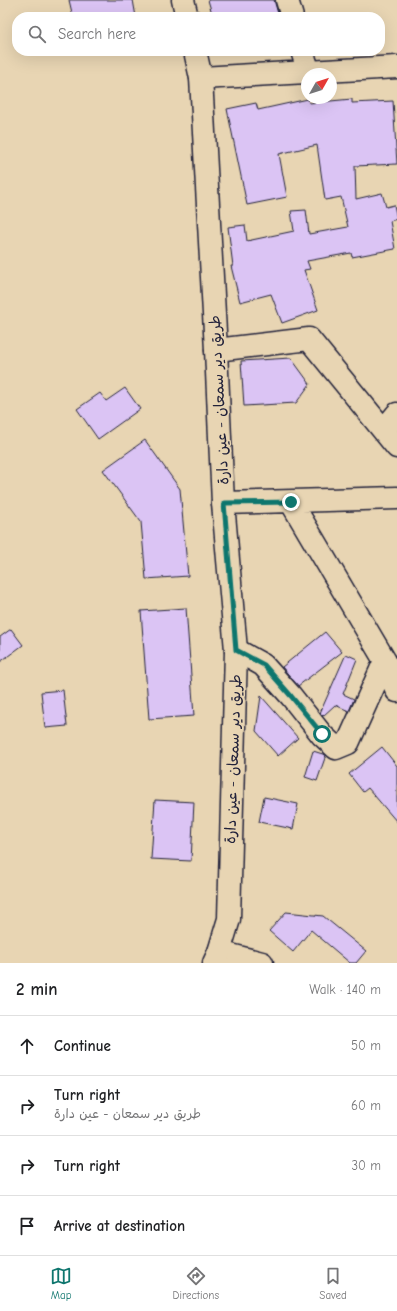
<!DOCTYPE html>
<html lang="en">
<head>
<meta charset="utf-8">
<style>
	:root { --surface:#fff; --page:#f2f2f2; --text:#202124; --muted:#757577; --line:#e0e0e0; --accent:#0f766e }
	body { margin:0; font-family:"Comic Neue","Playpen Sans Arabic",sans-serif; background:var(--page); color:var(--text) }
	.compass { position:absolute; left:301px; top:68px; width:36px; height:36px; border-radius:50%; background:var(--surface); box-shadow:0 4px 16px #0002; rotate:51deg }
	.stop { position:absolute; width:12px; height:12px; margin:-9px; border:3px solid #0f766e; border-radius:50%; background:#fff }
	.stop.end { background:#0f766e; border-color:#fff; box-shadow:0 1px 4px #0008 }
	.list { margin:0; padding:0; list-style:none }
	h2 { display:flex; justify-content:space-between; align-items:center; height:52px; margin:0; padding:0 16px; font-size:17px }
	h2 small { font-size:13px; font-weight:400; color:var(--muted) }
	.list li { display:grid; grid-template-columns:26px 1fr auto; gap:12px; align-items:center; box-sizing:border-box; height:60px; padding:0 16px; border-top:1px solid var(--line) }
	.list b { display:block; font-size:15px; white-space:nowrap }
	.list p { margin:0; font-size:13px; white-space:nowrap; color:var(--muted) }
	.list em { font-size:13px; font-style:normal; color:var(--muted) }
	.icon { flex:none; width:22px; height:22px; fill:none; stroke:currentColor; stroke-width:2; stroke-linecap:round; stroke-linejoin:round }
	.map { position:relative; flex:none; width:397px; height:963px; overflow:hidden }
	.search { position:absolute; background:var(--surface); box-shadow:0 4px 16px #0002; left:12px; right:12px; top:12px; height:44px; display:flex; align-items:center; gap:10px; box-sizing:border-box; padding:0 14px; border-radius:16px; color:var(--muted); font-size:15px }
	.sheet { height:292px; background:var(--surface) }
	nav { display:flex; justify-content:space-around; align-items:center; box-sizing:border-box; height:56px; border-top:1px solid var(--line); background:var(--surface); font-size:11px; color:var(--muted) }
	nav a { display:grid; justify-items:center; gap:2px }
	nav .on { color:var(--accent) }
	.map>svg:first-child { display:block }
	.building { fill:#dbc4f4; stroke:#22223b }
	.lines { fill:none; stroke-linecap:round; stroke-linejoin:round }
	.minor-casing { stroke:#22223b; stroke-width:25 }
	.major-casing { stroke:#22223b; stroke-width:25 }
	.minor { stroke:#e8d5b3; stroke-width:22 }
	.major { stroke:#e8d5b3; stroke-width:22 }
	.route { stroke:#0f766e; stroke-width:5 }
	.labels { text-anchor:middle; stroke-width:3; stroke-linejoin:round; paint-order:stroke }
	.street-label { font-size:15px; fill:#22223b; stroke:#e8d5b3 }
</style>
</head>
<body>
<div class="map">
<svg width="397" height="963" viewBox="0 0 397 963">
	<rect width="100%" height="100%" fill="#e8d5b3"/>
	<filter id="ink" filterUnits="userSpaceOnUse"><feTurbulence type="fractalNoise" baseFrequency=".025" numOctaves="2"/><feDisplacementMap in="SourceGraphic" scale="8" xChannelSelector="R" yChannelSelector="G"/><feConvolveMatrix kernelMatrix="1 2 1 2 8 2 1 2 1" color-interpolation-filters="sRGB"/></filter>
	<g filter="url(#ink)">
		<path class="building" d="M69,0H133L136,17H73Z
			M208,0H274L279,17H213Z
			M308,99L309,103L352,99V103L393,101L397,164L355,166L356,199L382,193L386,207L394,205L397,219L390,221L395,249L352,257L351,253L307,261L310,269L304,270L318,310L282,323L271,294L240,302L231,266H233L228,227L245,225L247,241L294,231L291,211L306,210L309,234L348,227L341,197L325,200L317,145L279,154L287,197L247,205L227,109L256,103L258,110Z
			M291,358L310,384L296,403L244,406L241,361Z
			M125,388L140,409L98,439L77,409L100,393L106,401Z
			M145,440L180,489L188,576L146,579L141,522L103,470Z
			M186,608L194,716L149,719L141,611Z
			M11,629L23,645L0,662V637Z
			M325,632L342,652L298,686L282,667Z
			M346,654L357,659L343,694L354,699L349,711L335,705L323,716L320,713Z
			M63,690L67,726L45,728L41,692Z
			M261,696L298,738L278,756L256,731Z
			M382,747L397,766V822L368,788L363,792L349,774Z
			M313,751L326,755L317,781L305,777Z
			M264,797L298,804L293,829L259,822Z
			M155,800L194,802L191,861L151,859Z
			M286,912L323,916L366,951L356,963H350L311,930L293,952L269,931Z"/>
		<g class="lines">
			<g class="minor-casing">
				<path id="minor" d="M287,0L292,17
					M302,51L309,72
					M201,78L397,67
					M216,350L309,339L397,447
					M384,430L397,414
					M291,502L385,661L397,691
					M223,503L397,498
					M236,650L263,665L291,696L322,735L336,748L348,743L385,661
					M219,952L262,963"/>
			</g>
			<g class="major-casing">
				<path id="major" d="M183,0L187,17
					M195,51L201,78L216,350L223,503L236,650L229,919L219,952L214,963"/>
			</g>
			<use href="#minor" class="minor"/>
			<use href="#major" class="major"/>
		</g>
	</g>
	<g class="lines" filter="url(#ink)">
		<path class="route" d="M291,502L224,503L236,650L264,665L291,696L322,734"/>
	</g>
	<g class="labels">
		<g class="street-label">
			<text transform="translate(219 400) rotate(-93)" y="5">طريق دير سمعان - عين دارة</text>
			<text transform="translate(233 759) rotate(-88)" y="5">طريق دير سمعان - عين دارة</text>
		</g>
	</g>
</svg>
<svg class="compass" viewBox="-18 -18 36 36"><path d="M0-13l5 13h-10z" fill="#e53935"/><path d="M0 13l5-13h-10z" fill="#757577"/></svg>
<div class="stop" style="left:322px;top:734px"></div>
<div class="stop end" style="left:291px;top:502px"></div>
<div class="search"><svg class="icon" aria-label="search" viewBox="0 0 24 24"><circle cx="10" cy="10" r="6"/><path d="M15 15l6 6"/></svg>Search here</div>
</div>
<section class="sheet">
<h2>2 min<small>Walk · 140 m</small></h2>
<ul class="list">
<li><svg class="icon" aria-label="ahead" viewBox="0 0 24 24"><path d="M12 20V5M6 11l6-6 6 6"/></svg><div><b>Continue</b></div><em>50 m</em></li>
<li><svg class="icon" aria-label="right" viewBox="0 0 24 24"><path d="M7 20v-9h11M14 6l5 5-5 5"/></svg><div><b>Turn right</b><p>طريق دير سمعان - عين دارة</p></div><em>60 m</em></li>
<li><svg class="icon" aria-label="right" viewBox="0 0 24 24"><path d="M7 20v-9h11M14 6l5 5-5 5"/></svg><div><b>Turn right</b></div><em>30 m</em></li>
<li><svg class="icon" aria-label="arrive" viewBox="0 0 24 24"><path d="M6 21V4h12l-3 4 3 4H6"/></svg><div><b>Arrive at destination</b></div></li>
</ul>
</section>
<nav>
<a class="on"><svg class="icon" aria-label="map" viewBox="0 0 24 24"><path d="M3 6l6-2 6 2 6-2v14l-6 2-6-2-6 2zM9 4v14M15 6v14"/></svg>Map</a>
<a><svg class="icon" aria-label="directions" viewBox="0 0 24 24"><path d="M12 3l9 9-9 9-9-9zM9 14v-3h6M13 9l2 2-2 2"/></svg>Directions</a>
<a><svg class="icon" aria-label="saved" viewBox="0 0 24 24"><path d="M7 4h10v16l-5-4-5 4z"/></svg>Saved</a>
</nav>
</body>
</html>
